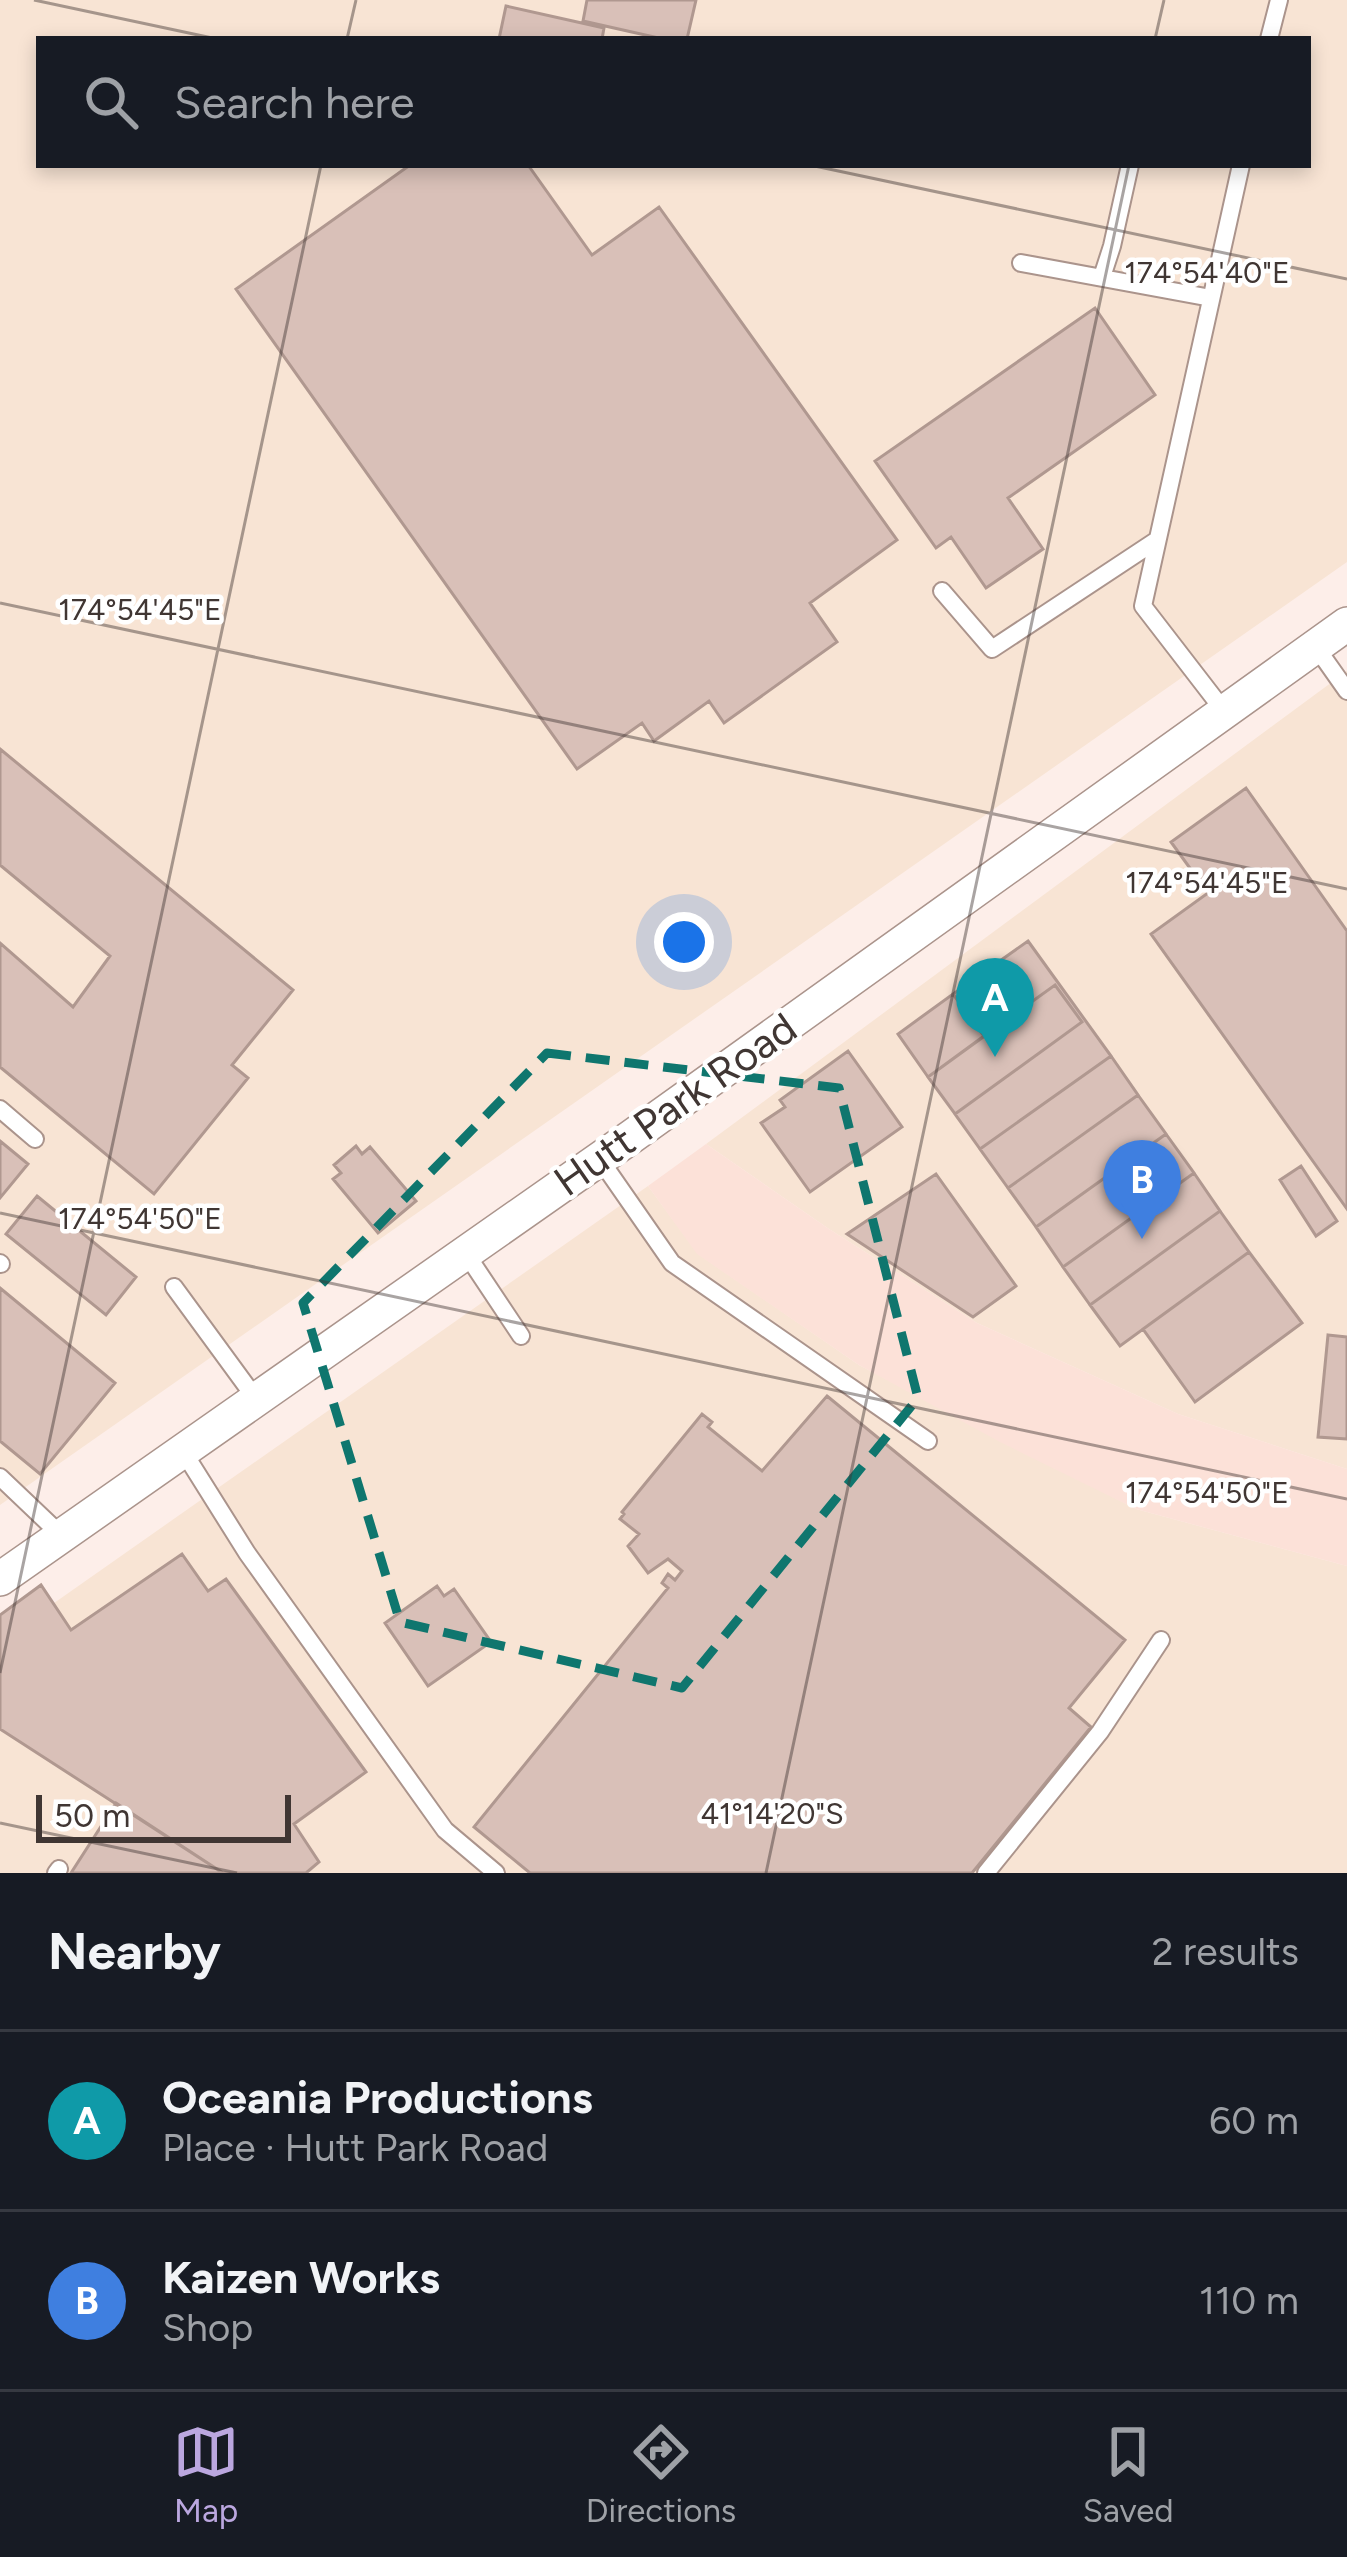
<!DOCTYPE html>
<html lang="en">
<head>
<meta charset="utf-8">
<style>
	:root { --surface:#171b24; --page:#242831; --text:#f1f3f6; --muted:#9ea1a6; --line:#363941; --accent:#bba7df }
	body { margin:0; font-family:Figtree,sans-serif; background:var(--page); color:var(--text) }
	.scale { position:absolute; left:36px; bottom:30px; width:255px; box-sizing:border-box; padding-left:12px; border:6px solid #403633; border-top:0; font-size:33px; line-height:42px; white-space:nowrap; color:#403633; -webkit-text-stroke:9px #fff; paint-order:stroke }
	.you { position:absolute; left:684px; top:942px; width:42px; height:42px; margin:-30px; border:9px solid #fff; border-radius:50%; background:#1a73e8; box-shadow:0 0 0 18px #1a73e833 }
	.badge { display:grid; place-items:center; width:78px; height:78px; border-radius:50%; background:var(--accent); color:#fff; font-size:39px; font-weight:700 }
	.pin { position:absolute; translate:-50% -99px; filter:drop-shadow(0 3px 6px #0008) }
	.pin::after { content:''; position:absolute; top:63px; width:42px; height:36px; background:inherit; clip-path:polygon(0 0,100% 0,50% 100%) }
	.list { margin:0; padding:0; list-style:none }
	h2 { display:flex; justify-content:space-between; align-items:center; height:156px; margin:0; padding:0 48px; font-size:51px }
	h2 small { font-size:39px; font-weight:400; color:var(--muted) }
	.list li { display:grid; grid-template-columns:78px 1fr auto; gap:36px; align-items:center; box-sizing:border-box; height:180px; padding:0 48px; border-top:3px solid var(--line) }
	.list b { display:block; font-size:45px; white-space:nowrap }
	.list p { margin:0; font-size:39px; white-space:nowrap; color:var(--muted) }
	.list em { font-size:39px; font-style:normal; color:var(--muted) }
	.icon { flex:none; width:66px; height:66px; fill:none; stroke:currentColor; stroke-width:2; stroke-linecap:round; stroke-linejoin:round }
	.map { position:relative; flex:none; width:1347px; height:1873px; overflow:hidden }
	.search { position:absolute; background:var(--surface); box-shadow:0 6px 18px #0003; left:36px; right:36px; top:36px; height:132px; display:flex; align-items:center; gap:30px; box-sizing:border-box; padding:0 42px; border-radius:0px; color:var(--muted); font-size:45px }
	.sheet { height:516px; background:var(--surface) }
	nav { display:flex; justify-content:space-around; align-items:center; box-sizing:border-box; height:168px; border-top:3px solid var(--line); background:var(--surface); font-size:33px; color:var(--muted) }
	nav a { display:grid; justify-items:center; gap:6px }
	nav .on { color:var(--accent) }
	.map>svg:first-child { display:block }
	.industrial { fill:#f8e4d4; fill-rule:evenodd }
	.built { fill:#fce1d8 }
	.building { fill:#d9c0b8; stroke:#b09890; stroke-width:3 }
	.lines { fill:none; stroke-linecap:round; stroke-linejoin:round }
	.service-casing { stroke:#ab948c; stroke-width:20 }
	.minor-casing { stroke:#ab948c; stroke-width:36 }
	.service { stroke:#fff; stroke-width:16 }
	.minor { stroke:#fff; stroke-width:33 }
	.marked { fill:none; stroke:#0f766e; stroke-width:9; stroke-dasharray:24 15; stroke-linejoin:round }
	.ticks { fill:none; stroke:#403633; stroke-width:3; stroke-opacity:0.45 }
	.labels { text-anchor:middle; stroke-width:9; stroke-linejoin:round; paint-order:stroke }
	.street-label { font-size:42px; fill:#403633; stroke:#fff }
	.ticks-label { font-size:30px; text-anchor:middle; fill:#403633; stroke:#fff; stroke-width:9; stroke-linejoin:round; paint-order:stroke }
</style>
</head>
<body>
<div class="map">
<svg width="1347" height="1873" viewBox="0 0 1347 1873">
	<rect width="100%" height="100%" fill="#fdeee9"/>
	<path class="industrial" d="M0,0H1347V562L0,1505ZM39,39H1308V165H39Z
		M1347,671V1469L1178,1414L977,1323L829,1229L706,1144Z
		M648,1186L698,1254L859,1365L1136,1509L1347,1566V1873H0V1641Z"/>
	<path class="built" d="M706,1144L829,1229L977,1323L1178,1414L1347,1469V1566L1136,1509L1000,1442L859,1365L697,1254L648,1186Z"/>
	<path class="building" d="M587,0H696L687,39H663L583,21Z
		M506,6L604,28L602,39H499Z
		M410,165H528L592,255L659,207L897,540L810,603L837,642L724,723L709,701L654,741L642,723L577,769L236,289Z
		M1095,308L1155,395L1008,498L1043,549L986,588L951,537L936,548L875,461Z
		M0,749L293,990L232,1065L248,1078L154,1194L0,1067V943L73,1007L110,956L0,865Z
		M1246,788L1347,931V1209L1151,934L1208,893L1171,842Z
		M1028,941L1111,1056L980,1149L955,1114L1082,1022L1055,985L984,1036L953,994Z
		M1055,985L1082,1022L955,1114L928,1077Z
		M953,994L984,1036L928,1077L898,1034Z
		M848,1051L902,1127L810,1192L761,1123L785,1107L780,1100Z
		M1111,1056L1138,1095L1008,1188L980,1149Z
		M1138,1095L1166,1134L1036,1227L1008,1188Z
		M1166,1134L1194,1173L1063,1267L1036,1227Z
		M0,1141L28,1164L0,1198Z
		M356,1146L362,1154L370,1147L416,1201L378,1233L333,1179L341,1173L334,1165Z
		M1301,1166L1337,1221L1316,1236L1280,1180Z
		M1194,1173L1220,1211L1090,1305L1063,1267Z
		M936,1174L1016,1286L973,1317L847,1234Z
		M37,1196L136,1277L106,1315L6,1234Z
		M1220,1211L1249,1252L1120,1346L1090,1305Z
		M1249,1252L1302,1323L1195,1402L1143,1329Z
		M0,1288L115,1383L40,1474L0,1441Z
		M1328,1335L1347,1337V1439L1318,1437Z
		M827,1396L1125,1640L1069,1708L1091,1727L972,1873H530L474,1827L668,1588L662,1583L668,1574L675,1580L682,1571L668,1559L648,1573L628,1546L639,1534L620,1519L624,1514L622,1512L702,1414L712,1422L708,1427L762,1471Z
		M182,1554L208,1591L226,1579L366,1772L294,1824L319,1862L306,1873H223L0,1729V1615L41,1585L71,1630Z
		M437,1586L444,1596L454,1589L491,1642L428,1686L385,1623Z
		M116,1803L223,1873H71Z"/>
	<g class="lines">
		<g class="service-casing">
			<path id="service" d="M1269,39L1279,0
				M1021,263L1211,298
				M1102,277L1112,246L1130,165
				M942,591L992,649L1157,540
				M1316,647L1347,691
				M1224,711L1143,606L1241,165
				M0,1109L35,1139
				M599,1158L672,1263L928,1441
				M465,1252L521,1336
				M0,1263L1,1264
				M174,1287L256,1399
				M183,1451L247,1553L445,1830L496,1873
				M0,1477L62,1536
				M56,1873L59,1869
				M986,1873L1100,1732L1161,1640"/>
		</g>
		<g class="minor-casing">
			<path id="minor" d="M0,1579L631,1137L1347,624"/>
		</g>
		<use href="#service" class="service"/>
		<use href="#minor" class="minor"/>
	</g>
	<path class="marked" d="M547,1053L839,1088L918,1398L682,1688L400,1622L303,1303Z"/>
	<path class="ticks" d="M34,0L217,39M347,39L356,0M1155,39L1164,0M810,165L1347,279M0,603L1347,889M0,1213L1347,1499M0,1673L321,165M0,1823L237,1873M766,1873L1129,165"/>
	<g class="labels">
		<g class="street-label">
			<text transform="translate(675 1104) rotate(-35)" y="15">Hutt Park Road</text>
		</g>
	</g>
	<g class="ticks-label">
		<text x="1207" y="283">174°54'40"E</text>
		<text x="140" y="620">174°54'45"E</text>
		<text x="1207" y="893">174°54'45"E</text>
		<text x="140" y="1229">174°54'50"E</text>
		<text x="1207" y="1503">174°54'50"E</text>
		<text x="772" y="1824">41°14'20"S</text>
	</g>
</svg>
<div class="scale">50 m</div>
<div class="you"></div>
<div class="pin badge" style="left:995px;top:1057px;background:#0f9aa8">A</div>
<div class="pin badge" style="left:1142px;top:1239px;background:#3f7fe0">B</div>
<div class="search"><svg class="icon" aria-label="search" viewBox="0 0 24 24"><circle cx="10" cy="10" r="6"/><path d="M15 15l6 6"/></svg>Search here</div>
</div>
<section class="sheet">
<h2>Nearby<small>2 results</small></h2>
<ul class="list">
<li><span class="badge" style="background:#0f9aa8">A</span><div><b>Oceania Productions</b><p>Place · Hutt Park Road</p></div><em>60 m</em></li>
<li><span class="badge" style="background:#3f7fe0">B</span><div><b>Kaizen Works</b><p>Shop</p></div><em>110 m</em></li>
</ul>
</section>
<nav>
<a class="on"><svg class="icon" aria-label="map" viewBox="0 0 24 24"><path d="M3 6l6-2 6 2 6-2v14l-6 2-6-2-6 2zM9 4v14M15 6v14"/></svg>Map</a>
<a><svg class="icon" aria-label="directions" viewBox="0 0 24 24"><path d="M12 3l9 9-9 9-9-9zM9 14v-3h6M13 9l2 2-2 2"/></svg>Directions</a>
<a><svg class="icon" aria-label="saved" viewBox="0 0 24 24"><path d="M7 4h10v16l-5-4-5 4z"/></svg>Saved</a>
</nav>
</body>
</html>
